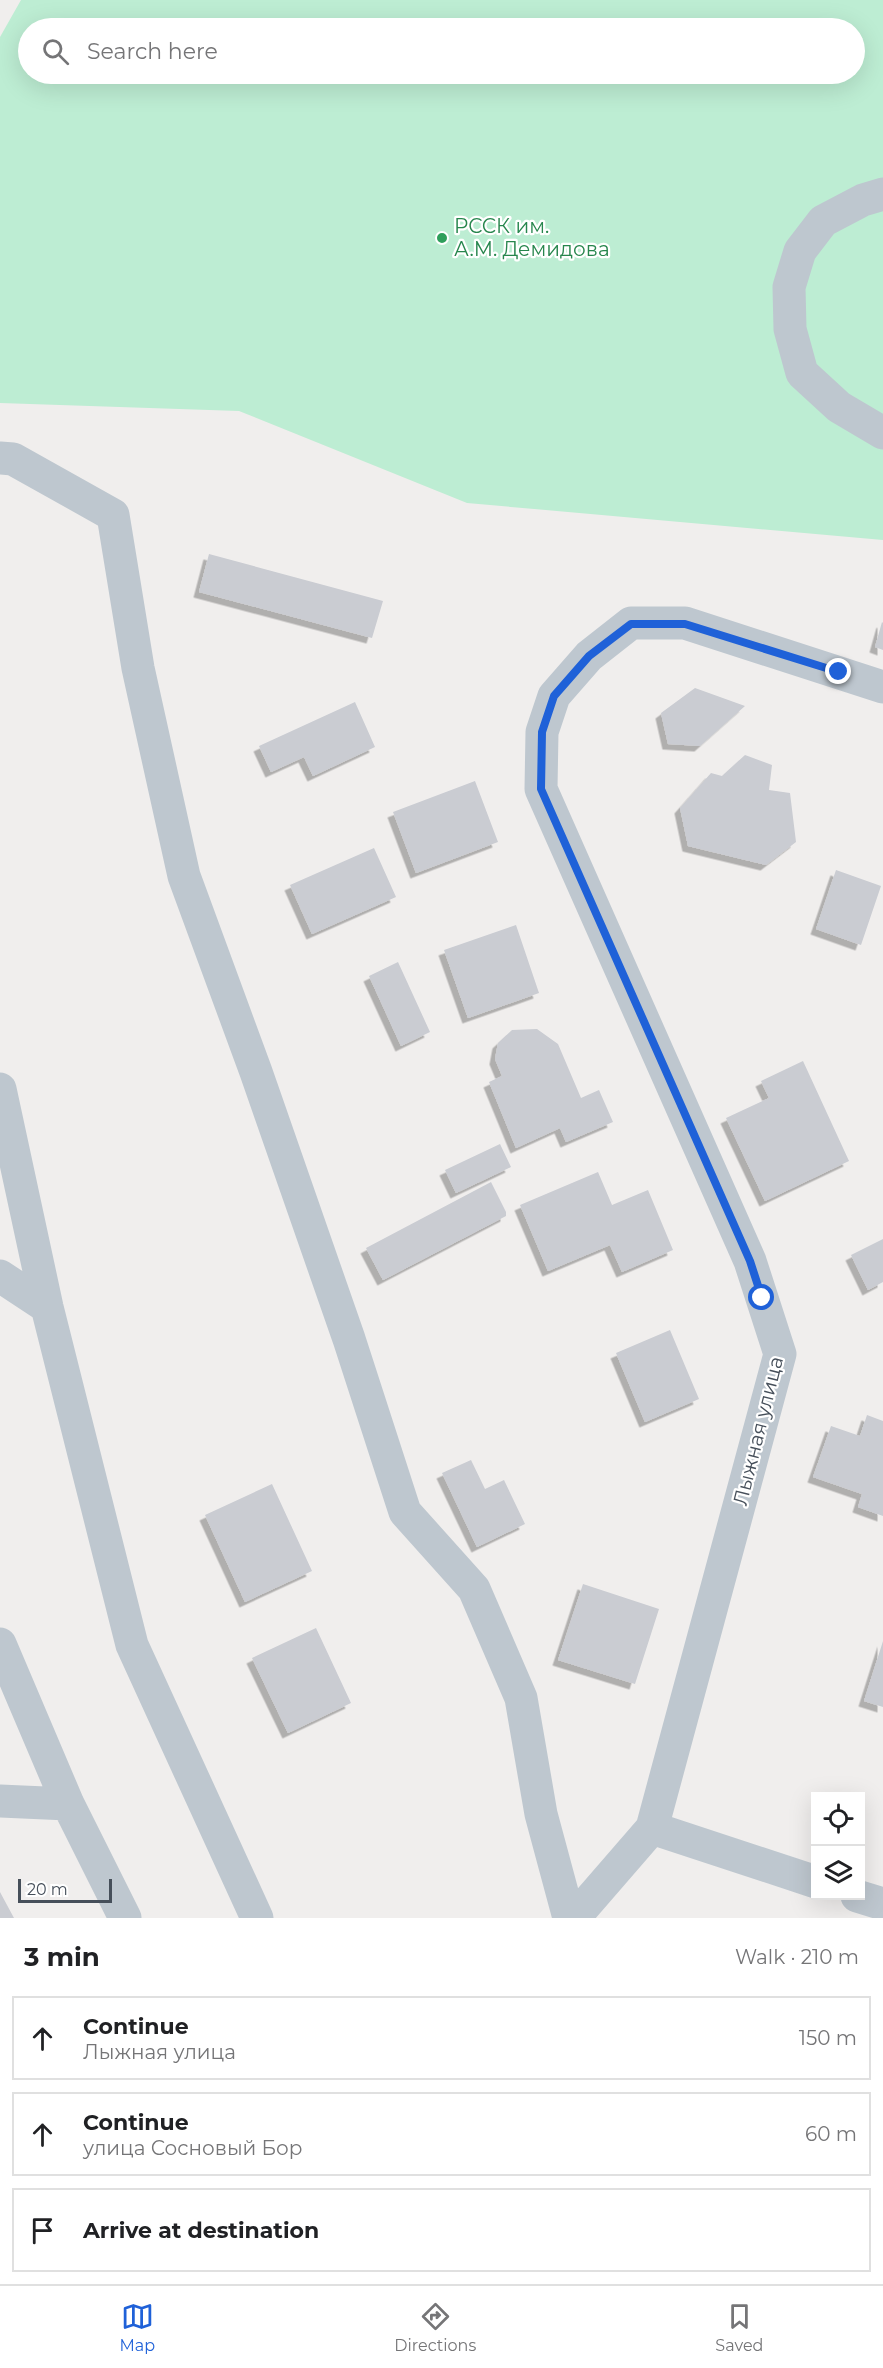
<!DOCTYPE html>
<html lang="en">
<head>
<meta charset="utf-8">
<style>
	:root { --surface:#fff; --page:#f2f2f2; --text:#202124; --muted:#757577; --line:#e0e0e0; --accent:#1f61d8 }
	body { margin:0; font-family:Montserrat,sans-serif; background:var(--page); color:var(--text) }
	.controls { position:absolute; right:18px; bottom:18px; display:grid; overflow:hidden; border-radius:0px; box-shadow:0 6px 24px #0002 }
	.controls button { width:54px; height:54px; display:grid; place-items:center; padding:0; border:0; border-bottom:2px solid var(--line); background:var(--surface); color:var(--text); font:30px sans-serif }
	.scale { position:absolute; left:18px; bottom:15px; width:94px; box-sizing:border-box; padding-left:6px; border:3px solid #464f5a; border-top:0; font-size:16px; line-height:21px; white-space:nowrap; color:#464f5a; -webkit-text-stroke:4px #fff; paint-order:stroke }
	.stop { position:absolute; width:18px; height:18px; margin:-14px; border:4px solid #1f61d8; border-radius:50%; background:#fff }
	.stop.end { background:#1f61d8; border-color:#fff; box-shadow:0 2px 6px #0008 }
	.list { margin:0; padding:0; list-style:none }
	h2 { display:flex; justify-content:space-between; align-items:center; height:78px; margin:0; padding:0 24px; font-size:26px }
	h2 small { font-size:20px; font-weight:400; color:var(--muted) }
	.list li { display:grid; grid-template-columns:39px 1fr auto; gap:18px; align-items:center; box-sizing:border-box; height:84px; margin:0 12px 12px; padding:0 12px; border:2px solid var(--line); border-radius:0px }
	.list b { display:block; font-size:22px; white-space:nowrap }
	.list p { margin:0; font-size:20px; white-space:nowrap; color:var(--muted) }
	.list em { font-size:20px; font-style:normal; color:var(--muted) }
	.icon { flex:none; width:33px; height:33px; fill:none; stroke:currentColor; stroke-width:2; stroke-linecap:round; stroke-linejoin:round }
	.map { position:relative; flex:none; width:883px; height:1918px; overflow:hidden }
	.search { position:absolute; background:var(--surface); box-shadow:0 6px 24px #0002; left:18px; right:18px; top:18px; height:66px; display:flex; align-items:center; gap:15px; box-sizing:border-box; padding:0 21px; border-radius:33px; color:var(--muted); font-size:22px }
	.sheet { height:366px; background:var(--surface) }
	nav { display:flex; justify-content:space-around; align-items:center; box-sizing:border-box; height:84px; border-top:2px solid var(--line); background:var(--surface); font-size:16px; color:var(--muted) }
	nav a { display:grid; justify-items:center; gap:3px }
	nav .on { color:var(--accent) }
	.map>svg:first-child { display:block }
	.green { fill:#bdedd3; fill-rule:evenodd }
	.building { fill:#caccd2; filter:url(#shadow) }
	.lines { fill:none; stroke-linecap:round; stroke-linejoin:round }
	.minor { stroke:#bec7cf; stroke-width:33 }
	.route { stroke:#1f61d8; stroke-width:8 }
	.leisure-dot { fill:#2e9e5b; stroke:#fff; stroke-width:2 }
	.labels { text-anchor:middle; stroke-width:4.5; stroke-linejoin:round; paint-order:stroke }
	.leisure-label { font-size:20px; fill:#27864d; stroke:#fff; text-anchor:start }
	.street-label { font-size:20px; fill:#464f5a; stroke:#fff }
</style>
</head>
<body>
<div class="map">
<svg width="883" height="1918" viewBox="0 0 883 1918">
	<defs>
		<filter id="shadow"><feDropShadow dx="-5.5" dy="5.5" stdDeviation="0" flood-color="#0004"/></filter>
	</defs>
	<rect width="100%" height="100%" fill="#f0eeed"/>
	<path class="green" d="M21,0H883V540L467,503L239,411L0,403V37ZM28,28H854V74H28Z"/>
	<path class="building" d="M209,554L383,601L372,638L199,592Z
		M882,622L883,623V650L875,647Z
		M695,688L745,706L700,746L668,744L661,713Z
		M355,702L375,747L313,776L304,757L271,772L259,746Z
		M745,755L772,765L769,790L790,793L796,842L766,865L688,846L680,808L711,773L722,776Z
		M475,781L498,842L416,873L393,812Z
		M374,848L396,897L312,934L290,885Z
		M836,870L881,886L861,945L816,929Z
		M516,925L539,993L468,1018L444,950Z
		M398,962L430,1032L401,1046L369,976Z
		M537,1029L558,1044L581,1098L599,1090L613,1122L566,1142L560,1128L516,1148L489,1082L502,1076L495,1059L498,1043L512,1030Z
		M803,1061L849,1161L765,1201L726,1118L769,1098L761,1081Z
		M500,1144L511,1167L456,1193L445,1170Z
		M598,1172L612,1205L648,1190L673,1250L622,1272L610,1245L548,1271L520,1205Z
		M491,1182L506,1212V1216L383,1280L366,1248Z
		M883,1239V1282L868,1290L851,1255Z
		M670,1330L699,1399L645,1422L616,1353Z
		M867,1415L883,1421V1516L858,1507L862,1494L813,1477L831,1426L860,1436Z
		M471,1460L485,1489L504,1480L525,1524L477,1547L442,1473Z
		M272,1484L312,1571L245,1602L205,1515Z
		M583,1584L659,1609L635,1684L558,1660Z
		M316,1628L351,1703L288,1733L252,1658Z
		M883,1641V1707L864,1701Z
		M0,1892L14,1918H0Z"/>
	<g class="lines">
		<path class="minor" d="M883,194L863,200L823,221L800,251L789,287L790,329L802,373L839,407L883,433
			M0,458L13,459L113,515L138,668L184,876L256,1072L349,1339L405,1512L474,1589L521,1698L541,1814L569,1918
			M0,1089L47,1307L132,1645L257,1918
			M0,1276L47,1307
			M0,1644L68,1804L125,1918
			M0,1801L68,1804
			M652,1828L780,1354L750,1261L541,789L542,732L554,696L589,656L631,623H685L883,687
			M857,1896L883,1904
			M574,1918L652,1828L816,1882"/>
	</g>
	<g class="lines">
		<path class="route" d="M762,1298L750,1261L541,789L542,732L554,696L589,656L631,624H685L839,672"/>
	</g>
	<circle class="leisure-dot" cx="442" cy="238" r="6"/>
	<g class="labels">
		<g class="leisure-label">
			<text x="454" y="233">РССК им.<tspan x="454" dy="23">А.М. Демидова</tspan></text>
		</g>
		<g class="street-label">
			<text transform="translate(758 1431) rotate(-76)" y="7">Лыжная улица</text>
		</g>
	</g>
</svg>
<div class="controls">
<button><svg class="icon" aria-label="locate" viewBox="0 0 24 24"><circle cx="12" cy="12" r="6"/><path d="M12 2v4M12 18v4M2 12h4M18 12h4"/></svg></button>
<button><svg class="icon" aria-label="layers" viewBox="0 0 24 24"><path d="M12 4l9 5-9 5-9-5zM3 14l9 5 9-5"/></svg></button>
</div>
<div class="scale">20 m</div>
<div class="stop" style="left:762px;top:1298px"></div>
<div class="stop end" style="left:839px;top:672px"></div>
<div class="search"><svg class="icon" aria-label="search" viewBox="0 0 24 24"><circle cx="10" cy="10" r="6"/><path d="M15 15l6 6"/></svg>Search here</div>
</div>
<section class="sheet">
<h2>3 min<small>Walk · 210 m</small></h2>
<ul class="list">
<li><svg class="icon" aria-label="ahead" viewBox="0 0 24 24"><path d="M12 20V5M6 11l6-6 6 6"/></svg><div><b>Continue</b><p>Лыжная улица</p></div><em>150 m</em></li>
<li><svg class="icon" aria-label="ahead" viewBox="0 0 24 24"><path d="M12 20V5M6 11l6-6 6 6"/></svg><div><b>Continue</b><p>улица Сосновый Бор</p></div><em>60 m</em></li>
<li><svg class="icon" aria-label="arrive" viewBox="0 0 24 24"><path d="M6 21V4h12l-3 4 3 4H6"/></svg><div><b>Arrive at destination</b></div></li>
</ul>
</section>
<nav>
<a class="on"><svg class="icon" aria-label="map" viewBox="0 0 24 24"><path d="M3 6l6-2 6 2 6-2v14l-6 2-6-2-6 2zM9 4v14M15 6v14"/></svg>Map</a>
<a><svg class="icon" aria-label="directions" viewBox="0 0 24 24"><path d="M12 3l9 9-9 9-9-9zM9 14v-3h6M13 9l2 2-2 2"/></svg>Directions</a>
<a><svg class="icon" aria-label="saved" viewBox="0 0 24 24"><path d="M7 4h10v16l-5-4-5 4z"/></svg>Saved</a>
</nav>
</body>
</html>
